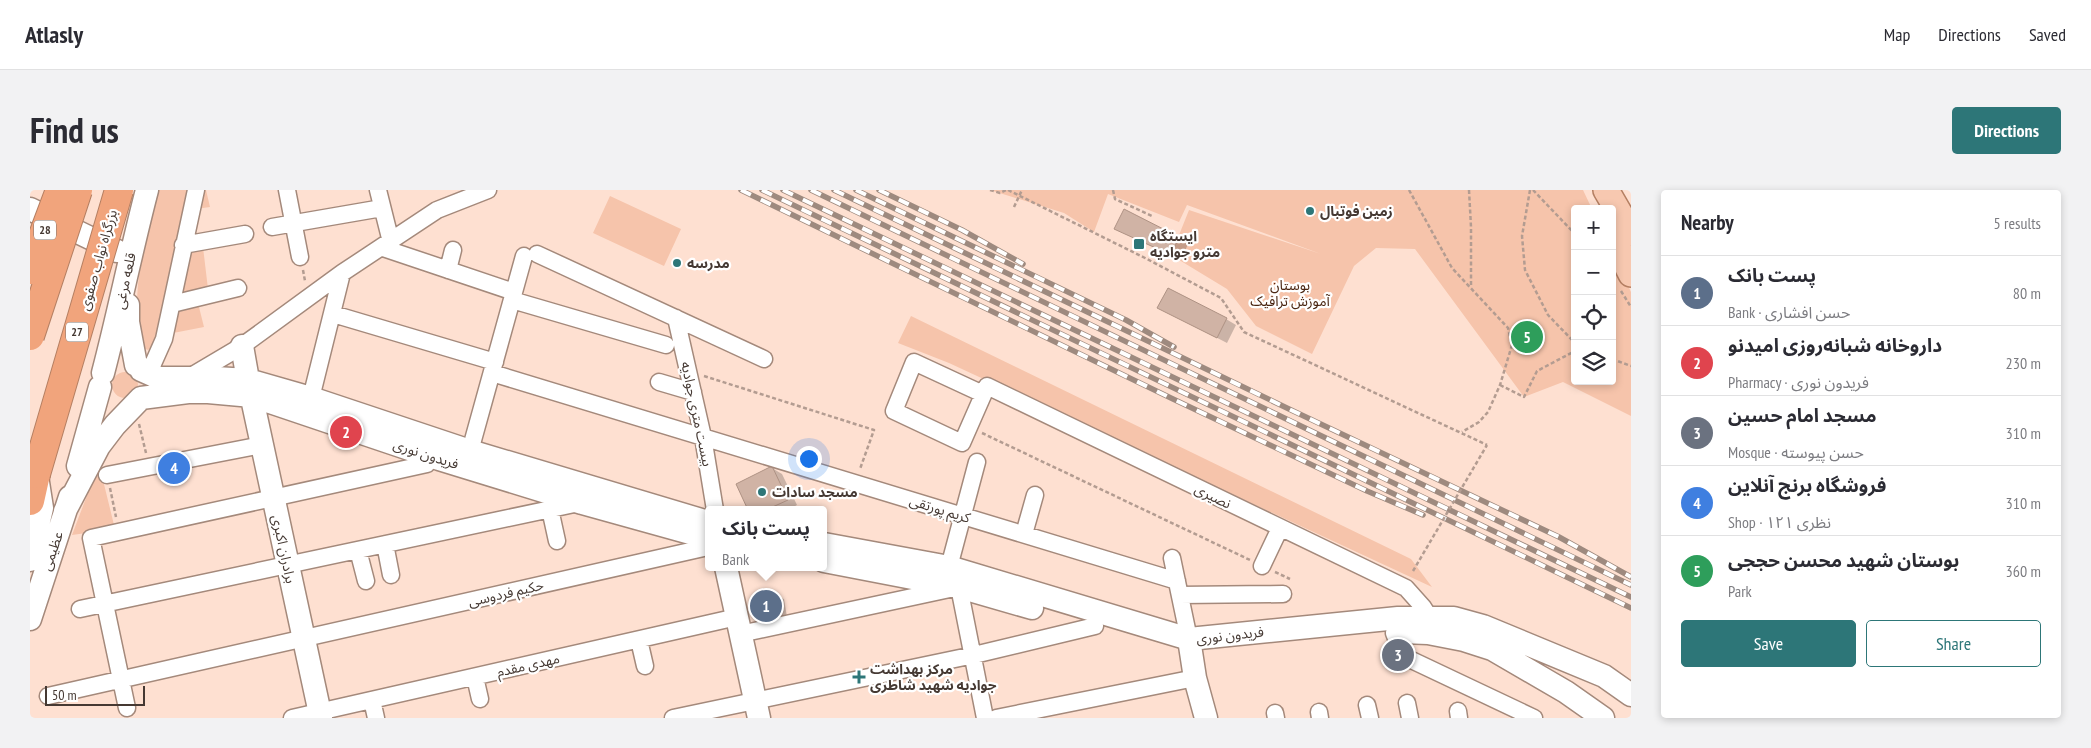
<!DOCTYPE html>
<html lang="en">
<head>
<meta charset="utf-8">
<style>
	:root { --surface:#fff; --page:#f2f2f3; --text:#2b2b33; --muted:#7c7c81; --line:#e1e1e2; --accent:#2d7678 }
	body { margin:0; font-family:"PT Sans Narrow","Noto Sans Arabic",sans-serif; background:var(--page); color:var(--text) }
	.controls { position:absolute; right:15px; top:15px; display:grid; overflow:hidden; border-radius:5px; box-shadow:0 2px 8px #0003 }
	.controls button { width:45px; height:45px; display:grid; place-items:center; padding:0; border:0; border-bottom:1px solid var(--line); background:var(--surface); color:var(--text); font:25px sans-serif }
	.scale { position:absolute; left:15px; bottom:12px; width:100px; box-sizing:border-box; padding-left:5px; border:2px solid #453933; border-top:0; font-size:14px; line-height:18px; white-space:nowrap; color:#453933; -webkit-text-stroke:4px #fff; paint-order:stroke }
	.you { position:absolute; left:778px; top:268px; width:18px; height:18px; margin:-12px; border:4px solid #fff; border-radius:50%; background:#1a73e8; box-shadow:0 0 0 8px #1a73e833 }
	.badge { display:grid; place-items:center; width:32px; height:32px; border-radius:50%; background:var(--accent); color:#fff; font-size:16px; font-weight:700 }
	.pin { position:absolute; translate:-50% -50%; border:2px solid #fff; box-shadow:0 1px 5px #0006 }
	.popup { position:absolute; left:675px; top:316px; width:122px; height:65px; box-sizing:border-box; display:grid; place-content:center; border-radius:5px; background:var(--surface); filter:drop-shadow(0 1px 4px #0005); font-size:16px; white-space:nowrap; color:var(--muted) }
	.popup b { font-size:19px; color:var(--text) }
	.popup::after { content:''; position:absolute; left:50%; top:100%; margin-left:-10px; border:10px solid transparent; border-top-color:var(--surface) }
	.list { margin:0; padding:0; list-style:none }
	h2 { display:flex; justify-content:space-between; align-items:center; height:65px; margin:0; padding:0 20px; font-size:21px }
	h2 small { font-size:16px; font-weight:400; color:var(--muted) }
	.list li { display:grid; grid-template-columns:32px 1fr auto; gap:15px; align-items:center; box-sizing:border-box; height:70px; padding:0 20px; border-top:1px solid var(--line) }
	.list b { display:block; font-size:19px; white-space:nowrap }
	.list p { margin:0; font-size:16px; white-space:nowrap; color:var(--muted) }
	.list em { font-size:16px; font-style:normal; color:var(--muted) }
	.actions { display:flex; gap:10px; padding:15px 20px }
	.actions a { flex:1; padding:11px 0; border:1px solid var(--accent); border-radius:5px; text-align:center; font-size:18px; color:var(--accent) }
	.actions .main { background:var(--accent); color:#fff }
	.icon { flex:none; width:28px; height:28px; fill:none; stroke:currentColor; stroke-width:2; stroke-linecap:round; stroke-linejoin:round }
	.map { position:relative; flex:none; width:1601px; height:528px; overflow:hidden; border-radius:5px }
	header { display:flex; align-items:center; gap:30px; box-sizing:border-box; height:70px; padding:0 25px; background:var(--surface); border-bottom:1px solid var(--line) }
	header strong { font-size:24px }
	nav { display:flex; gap:28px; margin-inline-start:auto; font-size:18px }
	.intro { display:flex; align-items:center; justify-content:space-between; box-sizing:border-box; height:120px; padding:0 30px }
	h1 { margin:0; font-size:35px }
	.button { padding:12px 22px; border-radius:5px; background:var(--accent); color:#fff; font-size:18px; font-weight:700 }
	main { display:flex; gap:30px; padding:0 30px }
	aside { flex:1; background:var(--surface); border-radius:5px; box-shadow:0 2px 8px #0003 }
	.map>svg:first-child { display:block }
	.green { fill:#f6c4ab }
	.shadow { fill:#0003 }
	.building { fill:#d0b3a5; stroke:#ae9284 }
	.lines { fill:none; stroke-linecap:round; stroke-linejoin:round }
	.street-casing { stroke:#a4897b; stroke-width:19 }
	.secondary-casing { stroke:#a4897b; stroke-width:25 }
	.primary-casing { stroke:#b57f62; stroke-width:28 }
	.highway-casing { stroke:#b57f62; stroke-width:30 }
	.path { stroke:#b39c91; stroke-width:2.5; stroke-dasharray:4 2.5; stroke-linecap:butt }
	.street { stroke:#fff; stroke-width:16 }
	.secondary { stroke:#fff; stroke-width:22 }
	.primary { stroke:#f7c8b0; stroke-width:25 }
	.highway { stroke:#f1a47c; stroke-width:28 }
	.rail-casing { stroke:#9e8a7f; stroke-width:5.5 }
	.rail { stroke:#fff; stroke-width:4; stroke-dasharray:11; stroke-linecap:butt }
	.highway-bridge-casing { stroke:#b57f62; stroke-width:30; stroke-linecap:butt }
	.path-bridge { stroke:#b39c91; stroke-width:2.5; stroke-dasharray:4 2.5; stroke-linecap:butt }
	.highway-bridge { stroke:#f1a47c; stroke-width:28 }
	.poi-dot { fill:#2d7678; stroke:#fff; stroke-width:2 }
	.labels { text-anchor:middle; stroke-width:4.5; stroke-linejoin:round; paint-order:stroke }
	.shield { fill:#fff; stroke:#7d7470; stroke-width:1 }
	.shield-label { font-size:12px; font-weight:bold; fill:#453933 }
	.poi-label { font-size:14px; font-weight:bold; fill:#453933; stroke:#fff; text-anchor:start }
	.street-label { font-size:14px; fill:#453933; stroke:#fff }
	.park-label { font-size:14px; fill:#4a2612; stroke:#fff }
</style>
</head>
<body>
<header>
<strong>Atlasly</strong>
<nav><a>Map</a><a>Directions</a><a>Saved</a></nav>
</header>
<div class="intro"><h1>Find us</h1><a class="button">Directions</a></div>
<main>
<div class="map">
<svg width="1601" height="528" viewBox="0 0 1601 528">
	<rect width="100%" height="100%" fill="#fee0d1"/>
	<path class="green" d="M128,0H157L123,157L118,160L113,158L105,138L108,94L110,78Z
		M172,0H176L180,17L166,19Z
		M960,0H1553L1562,19H1545V191H1582V62L1601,102V226L1533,192L1494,207L1385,59L1346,58L1324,76L1282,164L1226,136L1197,99L1141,65L1159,20L1291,64L1157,15L1149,32L1078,4L1064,42L1034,23Z
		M580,6L651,39L634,76L563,43Z
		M173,57L178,99L149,106L158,60Z
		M168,113L174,137L138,144L145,119Z
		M881,126L1381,369L1402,397L919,173L868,153Z
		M82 195a13 13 0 1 1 26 0a13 13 0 1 1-26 0Z
		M72,286L85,339L42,345L64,287Z"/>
	<path class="shadow" d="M1086,39L1148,48L1158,54L1151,70Z
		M1139,123L1196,129L1206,135L1197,153Z
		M742,278L752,284L767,315L758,320H720Z
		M747,406L754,409L757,427L732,431L726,428Z"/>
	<path class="building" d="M1094,19L1149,47L1141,65L1084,39Z
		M1138,98L1197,128L1187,148L1127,118Z
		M742,276L758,310L736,320H718L706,294Z
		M748,404L751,423L724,428L721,409Z"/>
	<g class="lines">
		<g class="street-casing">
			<path id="street" d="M257,0L270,67
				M348,0L361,52
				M242,37L352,18
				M153,55L215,44
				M353,58L484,102
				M507,64L734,169
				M418,80L423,60
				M482,110L636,155
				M142,114L208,98
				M303,124L465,172
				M646,128L673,247L685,320
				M109,177L122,176L134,149L166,0
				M462,183L1147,391
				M158,188L212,156L312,83L407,20L458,0
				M629,192L663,202
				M953,204L884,172L864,221L932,253L957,196L1376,398L1393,417L1400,428
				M281,208L312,83
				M440,261L494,66
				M77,285L232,255
				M520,319L527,351
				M994,344L1005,305
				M355,354L361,385
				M328,360L336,391
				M1142,368L1159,449
				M1232,376L1250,338
				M919,377L947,272
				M1150,405L1253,404
				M50,419L549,313
				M1364,443L1373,466L1504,528
				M710,444L929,397L955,528
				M609,450L615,476
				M445,487L450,509
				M18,506L678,357
				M342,510L346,528
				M1377,513L1380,528
				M1337,515L1340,528
				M97,518L61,348L397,274
				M1428,521L1429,528
				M1289,522L1290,528
				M1245,523L1246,528
				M262,528L707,427
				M643,528L944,465L1065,436
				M966,528L1165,488"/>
		</g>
		<g class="secondary-casing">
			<path id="secondary" d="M0,19L87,61
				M98,115V132L106,175
				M212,156L218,190L291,528
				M111,180L129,188H186L218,190L281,208L440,261L678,332
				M73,183C89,122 101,61 117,0
				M48,276L70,197
				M35,321L69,256L85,235L111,208L158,202H178L222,206L409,269L552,313L678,348
				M794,354L919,377L1159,449L1368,428H1424L1453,436L1574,486L1601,505
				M0,370L12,318L7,286
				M794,371L929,397L1002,418
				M696,377L729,528
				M0,429L40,307
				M1371,442L1398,443L1434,450L1462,459L1536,502L1573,528
				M1159,449L1165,488L1176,528"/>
		</g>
		<g class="primary-casing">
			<path id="primary" d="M1576,0L1601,43
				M1582,46L1601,84"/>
		</g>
		<g class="highway-casing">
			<path id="highway" d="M0,311L6,284"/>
		</g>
		<path class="path" d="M960,0L970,3L976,0
			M978,0L1117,69L1191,108L1214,142L1457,255
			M1083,0L1085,9L1122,26
			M1379,0L1422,78L1478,138L1482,155L1470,195L1458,222L1449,232L1432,242
			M1439,0L1441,37V97
			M1500,0L1492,46L1495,80L1518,125L1545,153
			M1503,0L1545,44
			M984,17L992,0
			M273,80L275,91
			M1591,101L1601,117
			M1582,169L1601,176
			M674,186L844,240L830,279
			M1470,195L1494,207L1507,181L1545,161
			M109,234L116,263
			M952,243L1220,370
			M80,298L86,327
			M1245,382L1260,389"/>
		<use href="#street" class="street"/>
		<use href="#secondary" class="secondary"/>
		<use href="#primary" class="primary"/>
		<use href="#highway" class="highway"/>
		<g class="rail-casing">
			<path id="rail" d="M711,0L1143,209L1337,301L1393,325
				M732,0L1601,418
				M753,0L1601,407
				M781,0L1601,395
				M804,0L1259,219L1529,347L1601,387
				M826,0L1096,130L1144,157
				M849,0L932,40L993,74"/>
		</g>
		<use href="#rail" class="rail"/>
		<g class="highway-bridge-casing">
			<path id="highway-bridge" d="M0,80L30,0
				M0,146L48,0
				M6,284L89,0"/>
		</g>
		<path class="path-bridge" d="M1383,381L1457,255"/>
		<use href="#highway-bridge" class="highway-bridge"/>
	</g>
	<g class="poi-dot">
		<circle cx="1280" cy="21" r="5"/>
		<rect x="1103" y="48" width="12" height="12" rx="2.5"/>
		<circle cx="647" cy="73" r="5"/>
		<circle cx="732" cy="302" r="5"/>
		<path d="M826.5 479.5h5v5h5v5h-5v5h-5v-5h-5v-5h5z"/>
	</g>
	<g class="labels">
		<g class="shield">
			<rect x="4" y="30.5" width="22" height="19" rx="4"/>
			<rect x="36" y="132.5" width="22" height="19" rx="4"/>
		</g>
		<g class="shield-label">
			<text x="15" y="44">28</text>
			<text x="47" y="146">27</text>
		</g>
		<g class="poi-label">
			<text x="1290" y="26">زمین فوتبال</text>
			<text x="1120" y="51">ایستگاه<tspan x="1120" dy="16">مترو جوادیه</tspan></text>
			<text x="657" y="78">مدرسه</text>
			<text x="742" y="307">مسجد سادات</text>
			<text x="840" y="484">مرکز بهداشت<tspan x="840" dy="16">جوادیه شهید شاطری</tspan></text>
		</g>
		<g class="street-label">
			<text transform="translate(68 70) rotate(-74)" y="5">بزرگراه نواب صفوی</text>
			<text transform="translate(95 91) rotate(-78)" y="5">قلعه مرغی</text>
			<text transform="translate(667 224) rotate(78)" y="5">بیست متری جوادیه</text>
			<text transform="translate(396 264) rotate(18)" y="5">فریدون نوری</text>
			<text transform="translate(1183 306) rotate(26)" y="5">نصیری</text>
			<text transform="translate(910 319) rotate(17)" y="5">کریم پورتقی</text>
			<text transform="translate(254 359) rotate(78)" y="5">برادران اکبری</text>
			<text transform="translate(22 361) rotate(-71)" y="5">عظیمی</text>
			<text transform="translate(476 403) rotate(-13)" y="5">حکیم فردوسی</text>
			<text transform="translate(1200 445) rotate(-6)" y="5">فریدون نوری</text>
			<text transform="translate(498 475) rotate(-13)" y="5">مهدی مقدم</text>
		</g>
		<g class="park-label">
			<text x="1260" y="100">بوستان<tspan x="1260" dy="16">آموزش ترافیک</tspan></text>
		</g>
	</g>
</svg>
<div class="controls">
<button>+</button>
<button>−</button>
<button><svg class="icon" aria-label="locate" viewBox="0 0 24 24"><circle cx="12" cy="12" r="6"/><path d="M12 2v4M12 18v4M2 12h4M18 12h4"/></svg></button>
<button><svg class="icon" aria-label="layers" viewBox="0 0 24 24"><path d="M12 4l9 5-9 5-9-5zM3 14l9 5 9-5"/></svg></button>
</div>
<div class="scale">50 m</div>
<div class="you"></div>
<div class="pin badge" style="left:736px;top:416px;background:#5c6f8a">1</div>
<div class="popup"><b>پست بانک</b>Bank</div>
<div class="pin badge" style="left:316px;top:242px;background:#e0444e">2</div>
<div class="pin badge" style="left:1368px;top:465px;background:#6b7280">3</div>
<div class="pin badge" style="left:144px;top:278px;background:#3f7fe0">4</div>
<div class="pin badge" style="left:1497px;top:147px;background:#2e9e5b">5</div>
</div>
<aside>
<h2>Nearby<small>5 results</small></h2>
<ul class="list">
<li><span class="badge" style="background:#5c6f8a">1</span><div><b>پست بانک</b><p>Bank · حسن افشاری</p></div><em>80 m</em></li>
<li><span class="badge" style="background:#e0444e">2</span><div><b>داروخانه شبانه‌روزی امیدنو</b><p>Pharmacy · فریدون نوری</p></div><em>230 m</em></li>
<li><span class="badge" style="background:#6b7280">3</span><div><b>مسجد امام حسین</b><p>Mosque · حسن پیوسته</p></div><em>310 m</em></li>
<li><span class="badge" style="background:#3f7fe0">4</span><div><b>فروشگاه برنج آنلاین</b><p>Shop · نظری ۱۲۱</p></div><em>310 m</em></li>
<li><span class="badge" style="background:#2e9e5b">5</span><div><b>بوستان شهید محسن حججی</b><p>Park</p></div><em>360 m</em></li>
</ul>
<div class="actions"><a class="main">Save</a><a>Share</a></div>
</aside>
</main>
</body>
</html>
